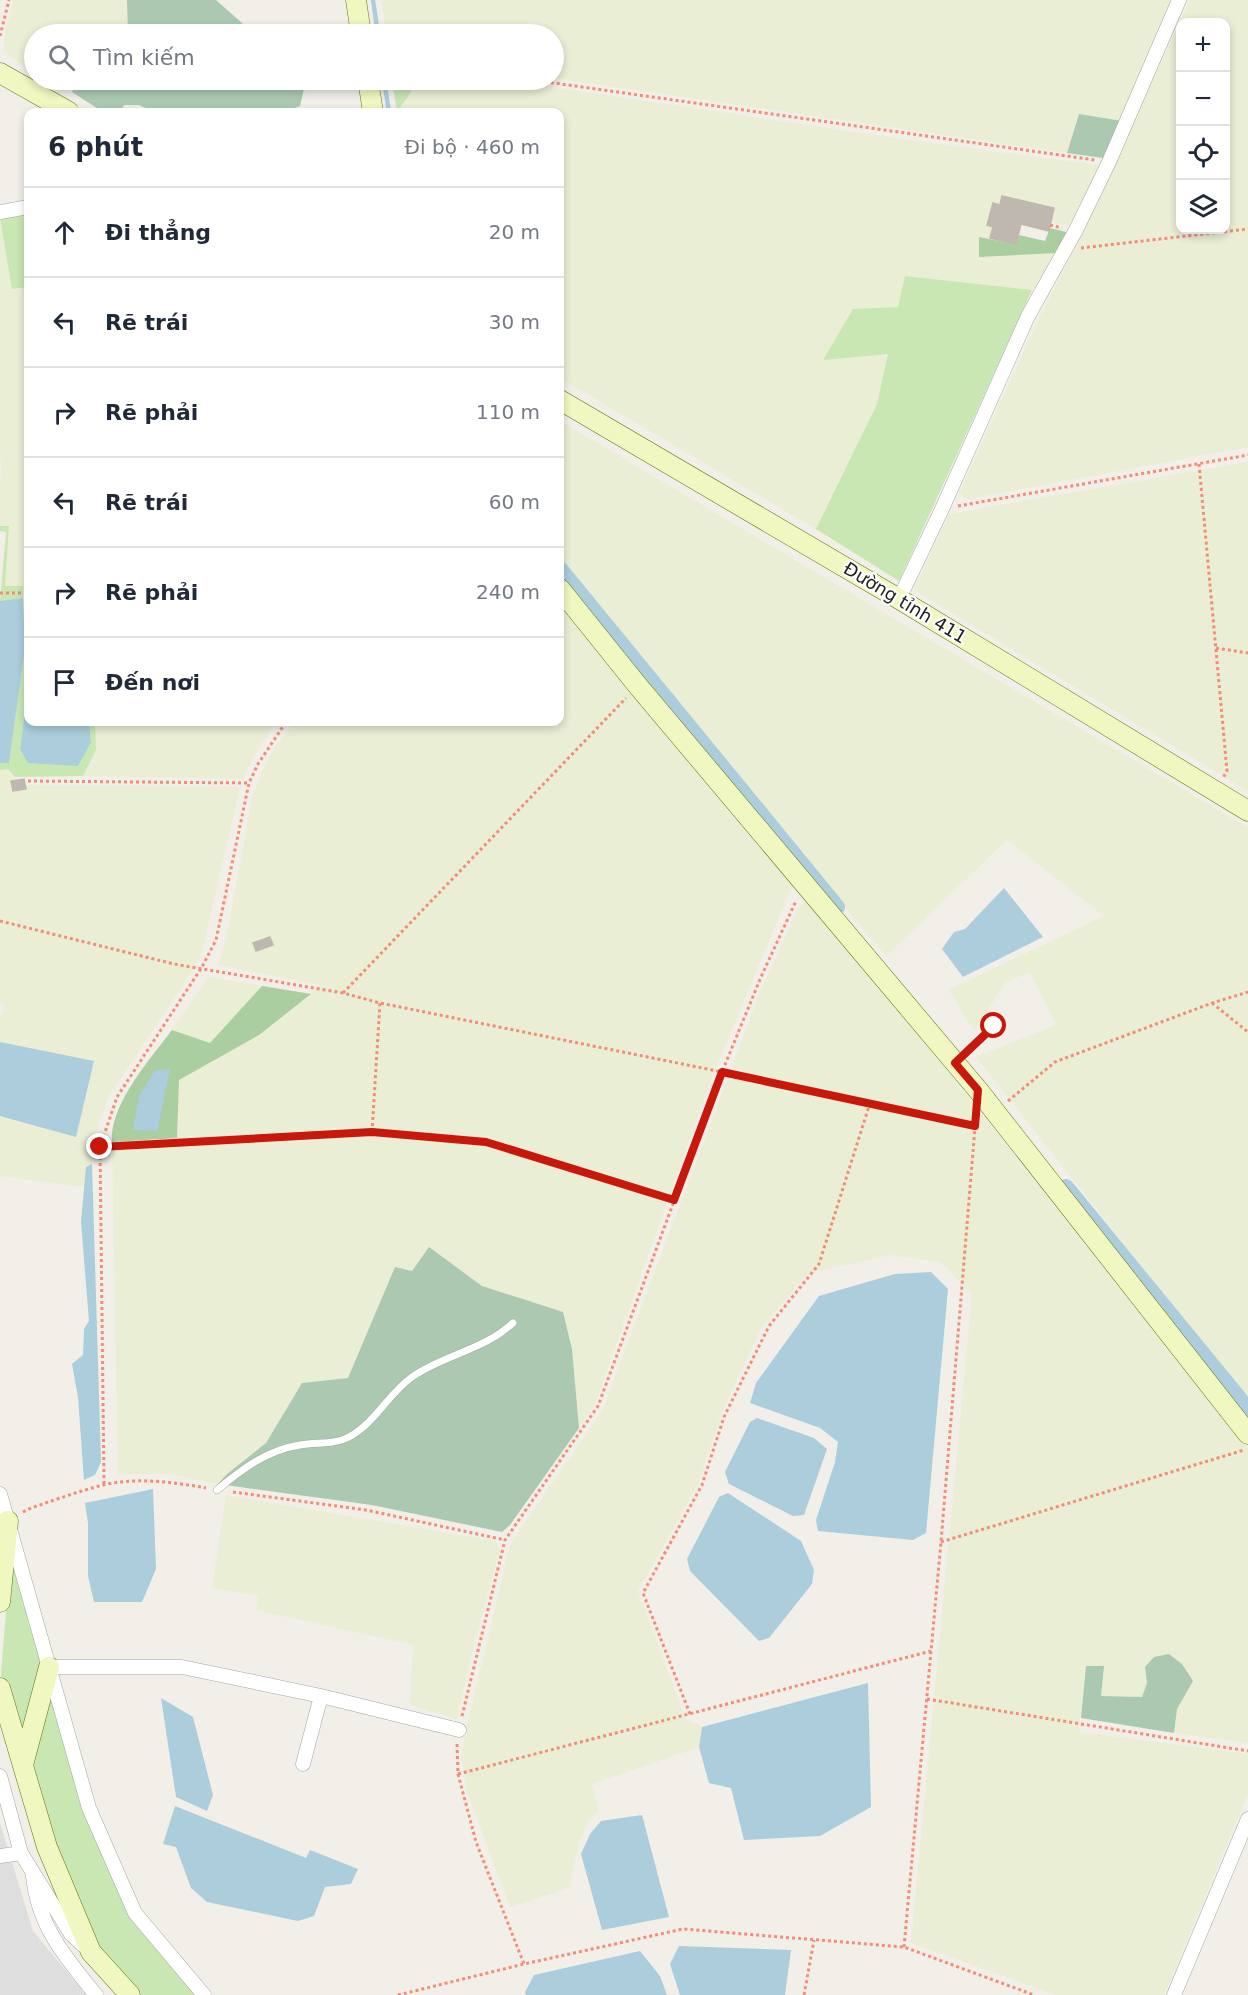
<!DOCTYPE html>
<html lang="vi">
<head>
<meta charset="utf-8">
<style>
	:root { --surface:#fff; --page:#f2f2f3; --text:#1f2937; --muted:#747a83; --line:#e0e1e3 }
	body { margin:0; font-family:"DejaVu Sans",sans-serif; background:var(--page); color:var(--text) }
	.controls { position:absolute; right:18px; top:18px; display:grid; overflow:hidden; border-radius:12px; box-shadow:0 3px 9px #0003 }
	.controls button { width:54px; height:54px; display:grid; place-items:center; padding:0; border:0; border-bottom:2px solid var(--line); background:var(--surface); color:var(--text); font:30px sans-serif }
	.stop { position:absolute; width:18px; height:18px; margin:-14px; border:4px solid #c7180b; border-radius:50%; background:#fff }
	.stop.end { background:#c7180b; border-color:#fff; box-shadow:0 2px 6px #0008 }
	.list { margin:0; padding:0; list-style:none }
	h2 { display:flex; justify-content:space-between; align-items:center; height:78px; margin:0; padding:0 24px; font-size:26px }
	h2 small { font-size:20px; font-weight:400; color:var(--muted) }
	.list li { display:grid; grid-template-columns:39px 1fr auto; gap:18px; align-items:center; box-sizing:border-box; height:90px; padding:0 24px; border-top:2px solid var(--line) }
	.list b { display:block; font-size:22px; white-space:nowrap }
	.list em { font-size:20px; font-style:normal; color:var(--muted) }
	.icon { flex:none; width:33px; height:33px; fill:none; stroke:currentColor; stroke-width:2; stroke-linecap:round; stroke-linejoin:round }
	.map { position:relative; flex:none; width:1248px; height:1995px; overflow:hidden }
	.search { position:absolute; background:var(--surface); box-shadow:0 3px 9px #0003; left:24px; top:24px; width:540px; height:66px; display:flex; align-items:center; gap:15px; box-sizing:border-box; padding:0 21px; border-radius:33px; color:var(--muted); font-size:22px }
	.panel { position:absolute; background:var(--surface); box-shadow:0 3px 9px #0003; left:24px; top:108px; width:540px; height:618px; border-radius:12px }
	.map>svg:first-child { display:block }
	.residential { fill:#dfdede }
	.farmland { fill:#eaeed5; fill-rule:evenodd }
	.grass { fill:#c8e7b2 }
	.forest { fill:#aace9f }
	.cemetery { fill:#abc9b1 }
	.water { fill:#abcddc }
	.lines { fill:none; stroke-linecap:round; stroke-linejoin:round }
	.stream { stroke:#abcddc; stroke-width:4.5 }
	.canal { stroke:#abcddc; stroke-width:16 }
	.building { fill:#beb8b1; stroke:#c2b7ab; stroke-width:1.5 }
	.service-casing { stroke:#a5a5a5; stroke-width:8 }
	.minor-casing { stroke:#a5a5a5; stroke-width:15 }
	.secondary-casing { stroke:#62750b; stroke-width:21 }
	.path { stroke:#f38d77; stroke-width:3; stroke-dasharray:3 3; stroke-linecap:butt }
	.service { stroke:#fff; stroke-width:7 }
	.minor { stroke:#fff; stroke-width:14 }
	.secondary { stroke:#f0f7c0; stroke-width:20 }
	.route { stroke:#c7180b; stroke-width:8 }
	.labels { text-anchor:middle; stroke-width:4.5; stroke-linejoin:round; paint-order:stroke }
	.street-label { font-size:18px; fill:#212121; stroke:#fff }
</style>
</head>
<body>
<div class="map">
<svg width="1248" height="1995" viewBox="0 0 1248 1995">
	<rect width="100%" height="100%" fill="#f1efe8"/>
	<path class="residential" d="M0,1823L33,1931L86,1995H0Z"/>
	<path class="farmland" d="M14,0H127L128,34H34V72L4,53L5,33Z
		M382,0H1176L1122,121L1079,114L1067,153L554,78V34H386Z
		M1190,0H1248V447L968,499L959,494L1040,316L1075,248ZM1180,22H1226V230H1180Z
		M417,80H503L902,139L1097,165L1101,174L1074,225L1068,226L1051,222L1054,208L993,203L988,225L993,227L990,238L979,237L1057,253L1032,290L905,276L877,404L816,529L560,378V112H397L416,86Z
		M0,218L12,289L28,287V649H25L23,587L5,586L9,527L0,526V482L2,465L0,459Z
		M560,421L1248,828V1400L976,1057L1056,1025L1030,972L1006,982L974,1031L949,990L1104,916L1007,840L886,956L560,563Z
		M1248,462V791L914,590L949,514Z
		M560,597L793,883L710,1083L595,1404L579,1428L572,1349L563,1312L482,1286L429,1247L412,1271L395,1267L348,1379L302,1383L266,1443L227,1474L218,1484L168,1474H118L112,1142L177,1138L179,1080L259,1035L311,994L320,985L218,965L227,935L252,798L263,769L279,741L294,722H560Z
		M95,722H276L254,756L243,779L83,776L96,750Z
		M8,769L21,785L240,787L200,960L107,1099L91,1147L92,1164L86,1168L85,1187L0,1176V1116L76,1136L94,1062L0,1042V1019L5,1005L0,1003V770Z
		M805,901L813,903L1248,1448V1743L1174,1733L1176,1709L1193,1681L1147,1683L1143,1697L1101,1696L1086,1666L1079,1732L1248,1754V1793L1164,1995H1056L911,1943L972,1294L941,1262L889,1255L807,1274L762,1327L724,1407L698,1485L638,1591L686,1720L702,1727L699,1747L592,1784L599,1811L589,1820L579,1842L569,1888L510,1907L467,1792L461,1758L465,1735L510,1545L603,1409L759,995L798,908Z
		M208,977L262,986L210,1044L172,1030Z
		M226,1495L495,1541L500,1550L471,1656L457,1719L410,1705L413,1645L256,1610L258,1595L212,1588Z"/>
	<path class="grass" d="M392,80H417L416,85L397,112Z
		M28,212V287L12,289L0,218Z
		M905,276L1032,290L899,581L816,529L877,404L888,354L823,360L853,309L898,307Z
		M0,526H9L5,586H23V598L0,601L6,532L0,531Z
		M25,649H28V688L20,749L91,742L89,722H95L96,750L83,776L15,777L8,769L0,770V763H9Z
		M11,1549L45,1667L20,1748L1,1674Z
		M48,1681L82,1807L131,1914L146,1937L197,1995H139L101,1950L73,1898L28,1764Z"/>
	<path class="forest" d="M1050,228L1066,232V238L1057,253L979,257V237L1016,244L1019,235L1045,241Z
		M262,986L311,994L259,1035L179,1080L177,1138L112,1142C109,1105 151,1058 172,1030L210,1043Z"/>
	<path class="cemetery" d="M127,0H216L242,23L246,34H128Z
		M78,80H306L300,106L284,112H155L139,105H124L120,112H103L72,92Z
		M1079,114L1122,121L1103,158L1067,153Z
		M429,1247L482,1286L563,1312L572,1349L579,1428L510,1525L502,1532L372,1505L218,1484L227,1474L266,1443L302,1383L348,1378L395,1267L412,1271Z
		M1169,1654L1182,1664L1193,1681L1177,1709L1174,1733L1081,1718L1086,1666H1104L1101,1696L1142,1697L1147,1683L1145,1667L1154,1657Z"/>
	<path class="water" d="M23,598L25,649L9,763H0V601Z
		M28,688V722H89L91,742L78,766L28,763L20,749Z
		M1004,888L1043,937L963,977L942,949L954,932L965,929Z
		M0,1042L94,1061L76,1137L0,1116Z
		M170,1069L157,1131L133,1130L139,1096L155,1070Z
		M92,1164L101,1462L95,1475L84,1480L78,1397L72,1364L83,1355L84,1329L89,1321L81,1222L86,1167Z
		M931,1272L948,1289L926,1533L913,1540L818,1531L816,1520L835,1462L838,1442L820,1428L750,1403L756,1383L819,1296L895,1274Z
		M757,1418L814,1438L827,1449L804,1515L793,1516L729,1484L725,1472L750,1422Z
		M153,1489L156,1569L142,1602H94L88,1576V1523L85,1503Z
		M728,1493L801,1541L814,1570L812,1584L769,1638L759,1641L690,1571L687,1559L719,1497Z
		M868,1683L871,1807L820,1836L744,1840L731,1788L709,1783L699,1747L702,1727Z
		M161,1698L193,1717L213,1795L207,1811L176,1797Z
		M175,1806L306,1858L310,1850L358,1869L351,1884L325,1887L314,1916L298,1921L207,1902L191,1888L176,1847L163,1844Z
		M642,1815L669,1917L602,1930L581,1854L590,1834L601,1821Z
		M679,1946L791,1950L785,1995H680L670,1964Z
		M640,1951L660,1976L667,1995H526L525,1992L534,1975Z"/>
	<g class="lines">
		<path class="stream" d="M373,0L378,34
			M384,80L389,112"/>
		<path class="canal" d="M560,569L837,907
			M1066,1187L1248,1409"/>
	</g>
	<path class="building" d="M1002,196L1054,208L1049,231L1021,224L1016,244L990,238L993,227L987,225L993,203L1000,205Z
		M24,779L26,789L13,791L11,781Z
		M270,937L273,945L256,951L253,943Z"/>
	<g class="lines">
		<g class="service-casing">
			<path id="service" d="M957,1061L994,1026
				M217,1490C242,1469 267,1450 300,1445C317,1442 334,1445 349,1437C376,1422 388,1394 412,1377C437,1359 468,1353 494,1337C501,1333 507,1328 513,1323"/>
		</g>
		<g class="minor-casing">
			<path id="minor" d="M0,212L28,207
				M899,599L942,509L1028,316L1076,230L1109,162L1179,0
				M0,1494L89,1808L135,1913L204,1995
				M49,1667H182L321,1696L459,1730
				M303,1764L321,1696
				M0,1776L21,1853
				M0,1856L21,1853L71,1934L87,1949
				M33,1876C38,1926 65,1957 96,1995
				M1174,1995L1248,1819"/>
		</g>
		<g class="secondary-casing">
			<path id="secondary" d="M356,0L361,34
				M0,73L69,112
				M368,80L373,112
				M560,400L899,599L1248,811
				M560,589L638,686L978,1090L1248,1434
				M0,1602L8,1521
				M0,1688L47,1847L91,1952L130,1995
				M23,1765L49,1667"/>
		</g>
		<path class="path" d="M0,36L9,0
			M533,80L1095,160
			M1050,225L1062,228
			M1081,248L1248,229
			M1199,464L1227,771L1223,778
			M958,506L1248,455
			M0,593H28
			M1216,648L1248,653
			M28,781L249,783
			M0,921L174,964L343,993L380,1003L722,1072L975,1126
			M343,993L626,698
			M1212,1003L1248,1032
			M1008,1101L1055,1062L1212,1003L1248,992
			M372,1132L380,1003
			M100,1147L372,1132L486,1142L674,1200
			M104,1484L100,1147L117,1097L202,967L216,940L249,783L258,764L286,722
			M233,1492L366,1510L505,1540
			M23,1512L31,1508C55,1500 79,1491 103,1485C136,1477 173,1482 206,1488
			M941,1542L1244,1450
			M927,1699L1248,1751
			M690,1714L643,1593L702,1485L724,1417L769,1326L819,1264L870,1103
			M462,1716L505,1540L598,1406L722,1072L761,977L796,901
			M457,1744L458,1774L476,1842L524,1964
			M458,1774L931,1651
			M904,1947L941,1542L976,1115
			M398,1995L524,1964L683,1929L904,1947L1034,1995
			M804,1995L814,1940"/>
		<use href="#service" class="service"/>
		<use href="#minor" class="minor"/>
		<use href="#secondary" class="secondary"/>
	</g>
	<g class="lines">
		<path class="route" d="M100,1147L372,1132L486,1142L674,1200L722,1072L975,1126L978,1090L955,1063L994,1026"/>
	</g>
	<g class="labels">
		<g class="street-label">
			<text transform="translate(905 603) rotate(31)" y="6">Đường tỉnh 411</text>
		</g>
	</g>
</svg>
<div class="controls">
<button>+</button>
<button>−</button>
<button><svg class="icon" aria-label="locate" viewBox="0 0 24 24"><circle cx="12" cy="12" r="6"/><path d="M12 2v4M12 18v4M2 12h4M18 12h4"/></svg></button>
<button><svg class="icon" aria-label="layers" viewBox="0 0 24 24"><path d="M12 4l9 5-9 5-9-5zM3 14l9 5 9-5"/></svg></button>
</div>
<div class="stop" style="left:994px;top:1026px"></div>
<div class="stop end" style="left:100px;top:1147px"></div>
<div class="search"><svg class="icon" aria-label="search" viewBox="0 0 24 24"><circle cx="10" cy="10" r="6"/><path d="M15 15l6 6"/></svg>Tìm kiếm</div>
<section class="panel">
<h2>6 phút<small>Đi bộ · 460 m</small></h2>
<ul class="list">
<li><svg class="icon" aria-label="ahead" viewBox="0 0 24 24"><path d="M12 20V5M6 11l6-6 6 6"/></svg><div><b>Đi thẳng</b></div><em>20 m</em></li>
<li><svg class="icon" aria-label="left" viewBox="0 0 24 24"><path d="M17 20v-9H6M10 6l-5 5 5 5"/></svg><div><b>Rẽ trái</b></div><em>30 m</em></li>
<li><svg class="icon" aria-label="right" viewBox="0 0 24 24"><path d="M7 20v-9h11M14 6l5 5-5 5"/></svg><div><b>Rẽ phải</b></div><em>110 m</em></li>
<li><svg class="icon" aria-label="left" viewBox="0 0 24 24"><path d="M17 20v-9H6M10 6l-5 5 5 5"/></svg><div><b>Rẽ trái</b></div><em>60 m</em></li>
<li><svg class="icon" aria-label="right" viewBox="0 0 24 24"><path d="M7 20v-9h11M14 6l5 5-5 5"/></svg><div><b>Rẽ phải</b></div><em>240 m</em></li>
<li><svg class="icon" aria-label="arrive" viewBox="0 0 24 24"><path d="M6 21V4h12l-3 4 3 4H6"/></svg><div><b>Đến nơi</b></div></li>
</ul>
</section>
</div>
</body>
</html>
